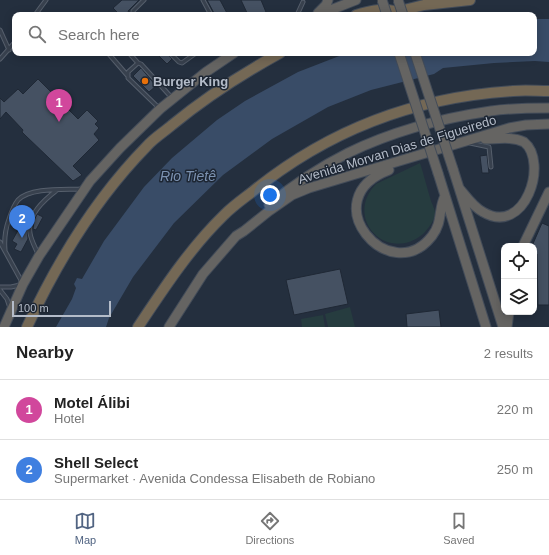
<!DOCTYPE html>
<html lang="en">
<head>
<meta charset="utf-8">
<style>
	:root { --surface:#fff; --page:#f2f2f2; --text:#222; --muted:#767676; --line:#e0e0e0; --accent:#516482 }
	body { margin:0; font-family:Arial,sans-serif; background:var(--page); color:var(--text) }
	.controls { position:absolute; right:12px; bottom:12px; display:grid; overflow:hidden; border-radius:8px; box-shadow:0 2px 10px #0003 }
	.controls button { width:36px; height:36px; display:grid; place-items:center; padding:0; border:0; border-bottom:1px solid var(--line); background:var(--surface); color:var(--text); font:20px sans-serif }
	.scale { position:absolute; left:12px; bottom:10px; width:99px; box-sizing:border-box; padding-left:4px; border:2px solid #b4bcc9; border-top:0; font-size:11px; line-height:14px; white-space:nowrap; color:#b4bcc9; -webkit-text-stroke:3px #1d2633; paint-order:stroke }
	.you { position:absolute; left:270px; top:195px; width:14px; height:14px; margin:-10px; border:3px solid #fff; border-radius:50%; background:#1a73e8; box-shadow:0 0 0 6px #1a73e833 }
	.badge { display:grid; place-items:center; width:26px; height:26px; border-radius:50%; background:var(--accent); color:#fff; font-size:13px; font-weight:700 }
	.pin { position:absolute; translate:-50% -33px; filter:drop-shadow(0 1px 2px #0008) }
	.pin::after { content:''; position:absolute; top:21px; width:14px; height:12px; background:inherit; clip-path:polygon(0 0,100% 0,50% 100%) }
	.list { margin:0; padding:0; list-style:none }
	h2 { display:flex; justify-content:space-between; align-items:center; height:52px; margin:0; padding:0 16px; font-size:17px }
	h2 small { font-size:13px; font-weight:400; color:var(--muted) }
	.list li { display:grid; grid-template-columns:26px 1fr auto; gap:12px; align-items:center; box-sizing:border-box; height:60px; padding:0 16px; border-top:1px solid var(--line) }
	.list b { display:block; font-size:15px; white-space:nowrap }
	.list p { margin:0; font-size:13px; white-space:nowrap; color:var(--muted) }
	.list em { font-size:13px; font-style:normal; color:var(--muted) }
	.icon { flex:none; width:22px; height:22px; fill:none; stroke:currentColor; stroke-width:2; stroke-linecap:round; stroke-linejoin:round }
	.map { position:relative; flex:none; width:549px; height:327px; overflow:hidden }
	.search { position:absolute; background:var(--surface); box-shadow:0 2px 10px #0003; left:12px; right:12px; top:12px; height:44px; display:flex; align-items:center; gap:10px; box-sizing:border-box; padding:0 14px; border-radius:8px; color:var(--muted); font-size:15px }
	.sheet { height:172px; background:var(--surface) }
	nav { display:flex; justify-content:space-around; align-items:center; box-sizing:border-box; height:56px; border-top:1px solid var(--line); background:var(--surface); font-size:11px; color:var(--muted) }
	nav a { display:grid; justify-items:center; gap:2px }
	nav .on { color:var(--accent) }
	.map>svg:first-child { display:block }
	.green { fill:#263c3f }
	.water { fill:#394c67 }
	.building { fill:#455162; stroke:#1f2835 }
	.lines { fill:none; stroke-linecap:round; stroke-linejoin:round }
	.service-casing { stroke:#565f6c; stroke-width:5 }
	.trunk-casing { stroke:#434c59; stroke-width:11 }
	.motorway-casing { stroke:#434c59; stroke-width:12 }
	.service { stroke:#38414e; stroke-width:3 }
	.trunk { stroke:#656462; stroke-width:9 }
	.motorway { stroke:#746855; stroke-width:10 }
	.trunk-bridge-casing { stroke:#434c59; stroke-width:11; stroke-linecap:butt }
	.trunk-bridge { stroke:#656462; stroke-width:9 }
	.food-dot { fill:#e8710a; stroke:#1d2633; stroke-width:1.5 }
	.labels { text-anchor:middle; stroke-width:3; stroke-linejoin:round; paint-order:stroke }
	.poi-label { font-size:13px; font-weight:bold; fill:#b4bcc9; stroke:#1d2633; text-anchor:start }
	.street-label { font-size:13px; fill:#b4bcc9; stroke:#1d2633 }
	.water-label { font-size:14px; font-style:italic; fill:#7c92b1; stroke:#1d2633 }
</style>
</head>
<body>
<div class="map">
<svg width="549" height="327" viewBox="0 0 549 327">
	<rect width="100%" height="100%" fill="#242f3e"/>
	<path class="green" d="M420,163C424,175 427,188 431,201C432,204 435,209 435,213C435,220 428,229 423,234C387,264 343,218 376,184Z
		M350,307L355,327H328L325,314Z
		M323,315L325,327H302L301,319Z"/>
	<path class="water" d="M534,19H549V62L535,61L494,63L443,68L434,74L371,90L328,107L272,139L223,175L174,223L133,277L109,318L106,327H56L72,299L76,288L74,284L77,278L82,279L104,241L144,187L172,158L217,120L245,101L298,72L347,53H534Z"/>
	<path class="building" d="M122,0H139L128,11L130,15H120L113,8Z
		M207,0H220L228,15H215Z
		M241,0H261L266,12L263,13L264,15H248Z
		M156,53H167L172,59L167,64Z
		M141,68L156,86L149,92L133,76Z
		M38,79L78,119L87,110L98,121L95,124L99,128L94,134L99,140L73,166L82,175L73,181L26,136L22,132L23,130L6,112L0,119V98L4,102L18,89L23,94Z
		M487,155L489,173H482L480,156Z
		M19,204L32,211L27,226L28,239L21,252L14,249L17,244L12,241L26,216L15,210Z
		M37,214L43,217L36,230L33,229L34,221Z
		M542,223L549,226V305H538L537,254L534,252V246H532Z
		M340,269L348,304L294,315L286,280Z
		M439,310L441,327H407L406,314Z"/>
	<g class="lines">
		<g class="service-casing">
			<path id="service" d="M203,0L211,15
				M35,15L46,0
				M133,15V11L144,0
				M297,15L303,2
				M0,30L9,50
				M108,53L127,75
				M129,53L138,63
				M170,53L179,62L182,63L196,53
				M0,59L15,42
				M159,108L128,78V72L138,63L141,64L172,98
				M470,143L489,147L491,167
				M0,242L22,282
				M5,250C4,239 5,230 9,219C11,213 14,205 18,200C31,187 65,190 82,189
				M38,254C35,247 31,240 30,233C27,215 44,200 57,190
				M0,287H11L20,285
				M0,290L7,299L10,308"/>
		</g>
		<g class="trunk-casing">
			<path id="trunk" d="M318,13L326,5L328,0
				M318,15L356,0
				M453,169L503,327
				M389,170C312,199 390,290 432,236C443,222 438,209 445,196
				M438,173L486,327
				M459,188C466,196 473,207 483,212C525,237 549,162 524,142C512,136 497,139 485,139
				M269,205C293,185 320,167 348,153C391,132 443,118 491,111C510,108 530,108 549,108
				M523,246L549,192
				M4,327L23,284L39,256L90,181L120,148L160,109L206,72L234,53
				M169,327L203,274L236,236L244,231L269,211L292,195L309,188L509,128L526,125L549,124
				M507,327L509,312"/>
		</g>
		<g class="motorway-casing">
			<path id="motorway" d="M356,15C369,11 380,8 394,11
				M384,15L424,5L470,0
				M27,327C57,262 96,198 147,146C154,138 164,132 172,125C206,97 242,74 280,53
				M138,327C164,288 190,248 224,215C233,206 243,199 252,192C328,130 415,97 513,91C525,90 537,91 549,91"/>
		</g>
		<use href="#service" class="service"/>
		<use href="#trunk" class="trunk"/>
		<use href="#motorway" class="motorway"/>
		<g class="trunk-bridge-casing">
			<path id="trunk-bridge" d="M382,0L387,15
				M398,0L403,15
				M399,53L438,173
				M415,53L453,169"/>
		</g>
		<use href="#trunk-bridge" class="trunk-bridge"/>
	</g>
	<circle class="food-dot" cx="145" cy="81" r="4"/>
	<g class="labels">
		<g class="poi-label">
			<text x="153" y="86">Burger King</text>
		</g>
		<g class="street-label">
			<text transform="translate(397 149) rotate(-17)" y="5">Avenida Morvan Dias de Figueiredo</text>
		</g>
		<g class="water-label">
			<text x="188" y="181">Rio Tietê</text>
		</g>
	</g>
</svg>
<div class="controls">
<button><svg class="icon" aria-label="locate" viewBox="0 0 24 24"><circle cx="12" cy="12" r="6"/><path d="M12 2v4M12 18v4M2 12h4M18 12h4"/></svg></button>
<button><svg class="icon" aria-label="layers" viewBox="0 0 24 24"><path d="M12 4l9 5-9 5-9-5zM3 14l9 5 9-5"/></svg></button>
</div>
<div class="scale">100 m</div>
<div class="you"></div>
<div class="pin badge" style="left:59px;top:122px;background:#d1479c">1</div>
<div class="pin badge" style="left:22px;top:238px;background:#3f7fe0">2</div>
<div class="search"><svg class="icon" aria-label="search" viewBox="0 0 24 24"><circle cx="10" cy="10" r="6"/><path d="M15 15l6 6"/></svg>Search here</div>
</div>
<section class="sheet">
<h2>Nearby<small>2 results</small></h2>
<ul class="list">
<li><span class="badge" style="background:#d1479c">1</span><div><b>Motel Álibi</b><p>Hotel</p></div><em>220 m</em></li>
<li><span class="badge" style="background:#3f7fe0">2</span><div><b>Shell Select</b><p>Supermarket · Avenida Condessa Elisabeth de Robiano</p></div><em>250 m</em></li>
</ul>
</section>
<nav>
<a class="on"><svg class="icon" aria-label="map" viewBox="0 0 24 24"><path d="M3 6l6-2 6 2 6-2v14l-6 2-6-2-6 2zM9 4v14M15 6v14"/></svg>Map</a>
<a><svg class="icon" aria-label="directions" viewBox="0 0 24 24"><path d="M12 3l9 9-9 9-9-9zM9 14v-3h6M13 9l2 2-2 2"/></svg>Directions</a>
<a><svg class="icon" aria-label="saved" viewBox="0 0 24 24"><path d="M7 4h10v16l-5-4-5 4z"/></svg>Saved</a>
</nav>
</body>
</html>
